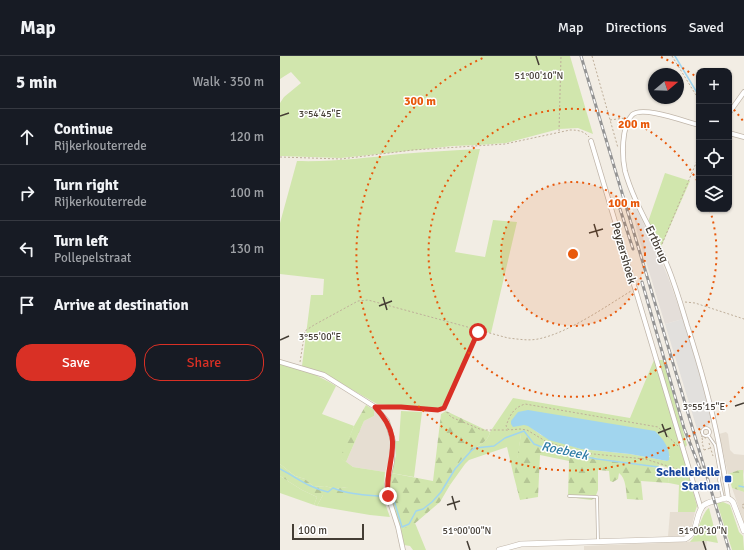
<!DOCTYPE html>
<html lang="en">
<head>
<meta charset="utf-8">
<style>
	:root { --surface:#171b24; --page:#242831; --text:#f1f3f6; --muted:#9ea1a6; --line:#363941; --accent:#d93025 }
	body { margin:0; font-family:Signika,sans-serif; background:var(--page); color:var(--text) }
	.controls { position:absolute; right:12px; top:12px; display:grid; overflow:hidden; border-radius:8px; box-shadow:0 1px 3px #0004 }
	.controls button { width:36px; height:36px; display:grid; place-items:center; padding:0; border:0; border-bottom:1px solid var(--line); background:var(--surface); color:var(--text); font:20px sans-serif }
	.compass { position:absolute; left:368px; top:12px; width:36px; height:36px; border-radius:50%; background:var(--surface); box-shadow:0 1px 3px #0004; rotate:71deg }
	.scale { position:absolute; left:12px; bottom:10px; width:72px; box-sizing:border-box; padding-left:4px; border:2px solid #443d34; border-top:0; font-size:11px; line-height:14px; white-space:nowrap; color:#443d34; -webkit-text-stroke:3px #fff; paint-order:stroke }
	.stop { position:absolute; width:12px; height:12px; margin:-9px; border:3px solid #d93025; border-radius:50%; background:#fff }
	.stop.end { background:#d93025; border-color:#fff; box-shadow:0 1px 4px #0008 }
	.list { margin:0; padding:0; list-style:none }
	h2 { display:flex; justify-content:space-between; align-items:center; height:52px; margin:0; padding:0 16px; font-size:17px }
	h2 small { font-size:13px; font-weight:400; color:var(--muted) }
	.list li { display:grid; grid-template-columns:26px 1fr auto; gap:12px; align-items:center; box-sizing:border-box; height:56px; padding:0 16px; border-top:1px solid var(--line) }
	.list b { display:block; font-size:15px; white-space:nowrap }
	.list p { margin:0; font-size:13px; white-space:nowrap; color:var(--muted) }
	.list em { font-size:13px; font-style:normal; color:var(--muted) }
	.actions { display:flex; gap:8px; padding:12px 16px }
	.actions a { flex:1; padding:9px 0; border:1px solid var(--accent); border-radius:16px; text-align:center; font-size:14px; color:var(--accent) }
	.actions .main { background:var(--accent); color:#fff }
	.icon { flex:none; width:22px; height:22px; fill:none; stroke:currentColor; stroke-width:2; stroke-linecap:round; stroke-linejoin:round }
	.map { position:relative; flex:none; width:464px; height:494px; overflow:hidden }
	header { display:flex; align-items:center; gap:24px; box-sizing:border-box; height:56px; padding:0 20px; background:var(--surface); border-bottom:1px solid var(--line) }
	header strong { font-size:19px }
	nav { display:flex; gap:22px; margin-inline-start:auto; font-size:14px }
	main { display:flex }
	aside { flex:1; background:var(--surface) }
	.map>svg:first-child { display:block }
	.residential { fill:#e6ded2 }
	.industrial { fill:#e4ded9 }
	.grass { fill:#d1e6ad; fill-rule:evenodd }
	.forest { fill:url(#forest-firs) }
	.parking { fill:#e2e0dd }
	.water { fill:#a1d5ee }
	.lines { fill:none; stroke-linecap:round; stroke-linejoin:round }
	.stream { stroke:#a1d5ee; stroke-width:1.5 }
	.service-casing { stroke:#c0b6aa; stroke-width:3.5 }
	.minor-casing { stroke:#c0b6aa; stroke-width:5.5 }
	.tertiary-casing { stroke:#c0b6aa; stroke-width:6 }
	.path { stroke:#beae99; stroke-width:1; stroke-dasharray:2 2; stroke-linecap:butt }
	.service { stroke:#fff; stroke-width:2 }
	.minor { stroke:#fff; stroke-width:4 }
	.tertiary { stroke:#fff; stroke-width:5 }
	.rail-casing { stroke:#949494; stroke-width:3 }
	.rail { stroke:#fff; stroke-width:1.5; stroke-dasharray:4.5; stroke-linecap:butt }
	.route { stroke:#d93025; stroke-width:5 }
	.ticks { fill:none; stroke:#443d34; stroke-width:1.5 }
	.ring { fill:none; stroke:#e8590c; stroke-width:2; stroke-dasharray:2 4 }
	.transit-dot { fill:#1a4fb4; stroke:#fff; stroke-width:1.5 }
	.labels { text-anchor:middle; stroke-width:3; stroke-linejoin:round; paint-order:stroke }
	.street-label { font-size:12px; fill:#443d34; stroke:#fff }
	.transit-label { font-size:12px; font-weight:bold; fill:#164399; stroke:#fff; text-anchor:end }
	.water-label { font-size:13px; font-style:italic; fill:#2e7ca5; stroke:#fff }
	.ticks-label { font-size:10px; text-anchor:middle; fill:#443d34; stroke:#fff; stroke-width:3; stroke-linejoin:round; paint-order:stroke }
	.centre { fill:#e8590c; stroke:#fff; stroke-width:2 }
	.ring-label { font-size:12px; text-anchor:middle; font-weight:bold; fill:#e8590c; stroke:#fff; stroke-width:3; stroke-linejoin:round; paint-order:stroke }
</style>
</head>
<body>
<header>
<strong>Map</strong>
<nav><a>Map</a><a>Directions</a><a>Saved</a></nav>
</header>
<main>
<aside>
<h2>5 min<small>Walk · 350 m</small></h2>
<ul class="list">
<li><svg class="icon" aria-label="ahead" viewBox="0 0 24 24"><path d="M12 20V5M6 11l6-6 6 6"/></svg><div><b>Continue</b><p>Rijkerkouterrede</p></div><em>120 m</em></li>
<li><svg class="icon" aria-label="right" viewBox="0 0 24 24"><path d="M7 20v-9h11M14 6l5 5-5 5"/></svg><div><b>Turn right</b><p>Rijkerkouterrede</p></div><em>100 m</em></li>
<li><svg class="icon" aria-label="left" viewBox="0 0 24 24"><path d="M17 20v-9H6M10 6l-5 5 5 5"/></svg><div><b>Turn left</b><p>Pollepelstraat</p></div><em>130 m</em></li>
<li><svg class="icon" aria-label="arrive" viewBox="0 0 24 24"><path d="M6 21V4h12l-3 4 3 4H6"/></svg><div><b>Arrive at destination</b></div></li>
</ul>
<div class="actions"><a class="main">Save</a><a>Share</a></div>
</aside>
<div class="map">
<svg width="464" height="494" viewBox="0 0 464 494">
	<defs>
		<pattern id="forest-firs" width="22" height="20" patternUnits="userSpaceOnUse"><rect width="22" height="20" fill="#d1e6ad"/><path d="M5 1l3.5 6h-7zM16 11l3.5 6h-7z" fill="#b5c695"/></pattern>
	</defs>
	<rect width="100%" height="100%" fill="#f2ede4"/>
	<path class="residential" d="M94,354L101,360L107,370L111,388L110,402L105,416L73,411L66,406L84,365L94,360Z
		M446,376L448,378L450,394L454,398L464,399V419L463,415L459,414L448,418L439,378Z
		M452,432L464,436V468L461,458Z
		M390,456H415L411,473L407,478L404,480H388Z
		M427,485L426,494H304V490Z"/>
	<path class="industrial" d="M354,148L377,195L388,221L403,263L385,268L357,176L352,149Z"/>
	<path class="grass" d="M0,0H290L313,78L298,72L279,73L226,87L198,89L173,90L61,102L0,100V47L4,41L21,27L11,16L0,23Z
		M200,93L175,196L205,201L213,164L237,166L211,277L198,274L196,278L164,350L160,353H155L97,348L43,317L22,310L31,239H43L44,223L0,218V167L17,105C52,106 85,102 120,98C147,96 173,94 200,93Z
		M385,117L410,125L381,191L368,166Z
		M374,304H383L407,389L402,395L417,450L415,456H398L399,429L389,427L388,416L389,412L379,409L378,412L270,394L254,388L247,378H241L235,420L234,421L227,391L189,404L185,408L170,429L168,428C167,420 183,399 190,395C198,390 208,386 210,376L233,342L350,362ZM244,369L390,400L387,405L350,398L301,393L261,379L249,370Z
		M0,308C22,313 36,318 56,330L42,358L74,370L61,402L73,411L105,416L103,442L110,461L90,459L37,450L43,439H70L67,431L55,433L45,430L34,431L25,423L15,420L0,408Z
		M121,355L142,356L134,421L111,417L116,399L115,385H119Z
		M0,420L22,434L37,441L34,449L0,437Z
		M443,446L450,449L459,476L463,480L464,494H452L437,447Z
		M429,452L438,487L427,485L410,486C418,478 422,456 429,452Z
		M135,467L146,494H133L130,490L124,489L120,474Z"/>
	<path class="forest" d="M86,349L94,354V360L84,365L66,406L60,402L74,370Z
		M166,355L210,376C208,386 198,390 190,395C184,399 167,420 168,428L170,429L160,446L133,469L120,474C115,455 107,437 111,417L153,425L161,358Z
		M244,375L255,388L270,394L378,412L377,414L388,416L389,427L361,425L363,444L347,443C346,435 346,422 339,417L338,423L333,426L330,425L329,415L318,414V434L315,442L311,444L288,441L289,405L260,399L258,441L240,444L234,421L241,378Z
		M0,408L15,420L25,423L34,431L45,430L55,433L67,431L70,433V439H43L37,450L34,449L37,441L22,434L0,420Z
		M459,414H463L464,436L452,432L448,418Z"/>
	<path class="parking" d="M403,263L419,313L431,362L429,369L417,373L385,268Z"/>
	<path class="water" d="M248,354L375,375C382,382 391,392 389,404L387,405L350,398L301,393L269,384L248,370L244,369L233,371L231,368V365L238,356Z"/>
	<g class="lines">
		<path class="stream" d="M395,0L419,40
			M0,413C16,421 29,432 48,436L53,432C70,439 89,439 107,441
			M459,430L464,431
			M111,440L113,441L122,471L129,468L136,455L143,453L152,446L161,436L175,413L191,395L195,392L214,390L225,382L244,375L254,388L270,394L317,403L378,411L405,421"/>
		<g class="service-casing">
			<path id="service" d="M422 376a4 4 0 1 1 8 0a4 4 0 1 1-8 0Z
				M428,379L435,389L440,417L439,424L443,442
				M289,440L317,441L318,485"/>
		</g>
		<g class="minor-casing">
			<path id="minor" d="M449,57L464,36
				M419,69C406,66 362,49 352,59C341,71 342,101 345,115C354,148 374,177 387,209C395,228 401,249 407,269C420,309 431,348 439,389C442,406 446,424 448,442
				M449,77L464,81
				M311,85L421,453
				M0,306L44,319L95,351L107,365L113,385L112,406L107,428L108,440L118,471L123,494"/>
		</g>
		<g class="tertiary-casing">
			<path id="tertiary" d="M219,494L241,488L405,483C420,476 414,458 424,449C428,446 434,445 439,444C445,442 449,441 453,446L464,475"/>
		</g>
		<path class="path" d="M312,0L338,92
			M392,0L419,44
			M330,64L345,62
			M279,75L281,0
			M0,101L61,103L133,94L225,88L290,74C298,74 304,75 309,81
			M382,188L419,100
			M405,246L415,247L464,263
			M20,306L25,275L34,269L78,245L88,244L228,282C238,283 248,285 258,283C288,277 325,251 351,235
			M100,351H121L158,354L164,352L196,278L200,275
			M164,353L171,361L202,374H229
			M419,372L422,381L426,382
			M422,382L423,386H422L424,394
			M410,383L412,389
			M429,387L433,400
			M398,390L378,371L245,348C233,352 230,359 226,370L229,374L240,373L247,374L267,386L303,397L365,403L404,415
			M424,394L431,392
			M464,448L462,449L464,454"/>
		<use href="#service" class="service"/>
		<use href="#minor" class="minor"/>
		<use href="#tertiary" class="tertiary"/>
		<g class="rail-casing">
			<path id="rail" d="M301,0L449,494
				M340,153L353,193
				M362,226L404,372L421,415"/>
		</g>
		<use href="#rail" class="rail"/>
	</g>
	<g class="lines">
		<path class="route" d="M108,440C104,403 128,386 95,351H121L158,354L164,352L198,276"/>
	</g>
	<path class="ticks" d="M256,0L259,9M0,60L9,57M314,168L318,181M309,177L323,173M103,241L107,254M99,250L112,245M0,284L9,280M455,350L464,347M382,368L387,381M378,377L391,372M172,440L176,454M167,449L180,445M187,485L190,494M423,485L426,494"/>
	<circle cx="293" cy="198" r="72" fill="#e8590c" fill-opacity=".12"/>
	<g class="ring">
		<circle cx="293" cy="198" r="72"/>
		<path d="M430 154A144 144 0 1 1 419 128"/>
		<path d="M463 331A216 216 0 1 1 205 1M381 1A216 216 0 0 1 418 22M450 49A216 216 0 0 1 463 65"/>
	</g>
	<rect class="transit-dot" x="444" y="419" width="8" height="8" rx="2"/>
	<g class="labels">
		<g class="street-label">
			<text transform="translate(377 188) rotate(65)" y="4">Ertbrug</text>
			<text transform="translate(344 197) rotate(74)" y="4">Peyzershoek</text>
		</g>
		<g class="transit-label">
			<text x="440" y="420">Schellebelle<tspan x="440" dy="14">Station</tspan></text>
		</g>
		<g class="water-label">
			<text transform="translate(285 394) rotate(12)" y="5">Roebeek</text>
		</g>
	</g>
	<g class="ticks-label">
		<text x="259" y="23">51°00'10"N</text>
		<text x="40" y="61">3°54'45"E</text>
		<text x="40" y="284">3°55'00"E</text>
		<text x="424" y="354">3°55'15"E</text>
		<text x="187" y="478">51°00'00"N</text>
		<text x="423" y="478">51°00'10"N</text>
	</g>
	<circle cx="293" cy="198" r="6" class="centre"/>
	<g class="ring-label">
		<text x="140" y="49">300 m</text>
		<text x="354" y="72">200 m</text>
		<text x="344" y="151">100 m</text>
	</g>
</svg>
<div class="controls">
<button>+</button>
<button>−</button>
<button><svg class="icon" aria-label="locate" viewBox="0 0 24 24"><circle cx="12" cy="12" r="6"/><path d="M12 2v4M12 18v4M2 12h4M18 12h4"/></svg></button>
<button><svg class="icon" aria-label="layers" viewBox="0 0 24 24"><path d="M12 4l9 5-9 5-9-5zM3 14l9 5 9-5"/></svg></button>
</div>
<svg class="compass" viewBox="-18 -18 36 36"><path d="M0-13l5 13h-10z" fill="#e53935"/><path d="M0 13l5-13h-10z" fill="#9ea1a6"/></svg>
<div class="scale">100 m</div>
<div class="stop" style="left:198px;top:276px"></div>
<div class="stop end" style="left:108px;top:440px"></div>
</div>
</main>
</body>
</html>
